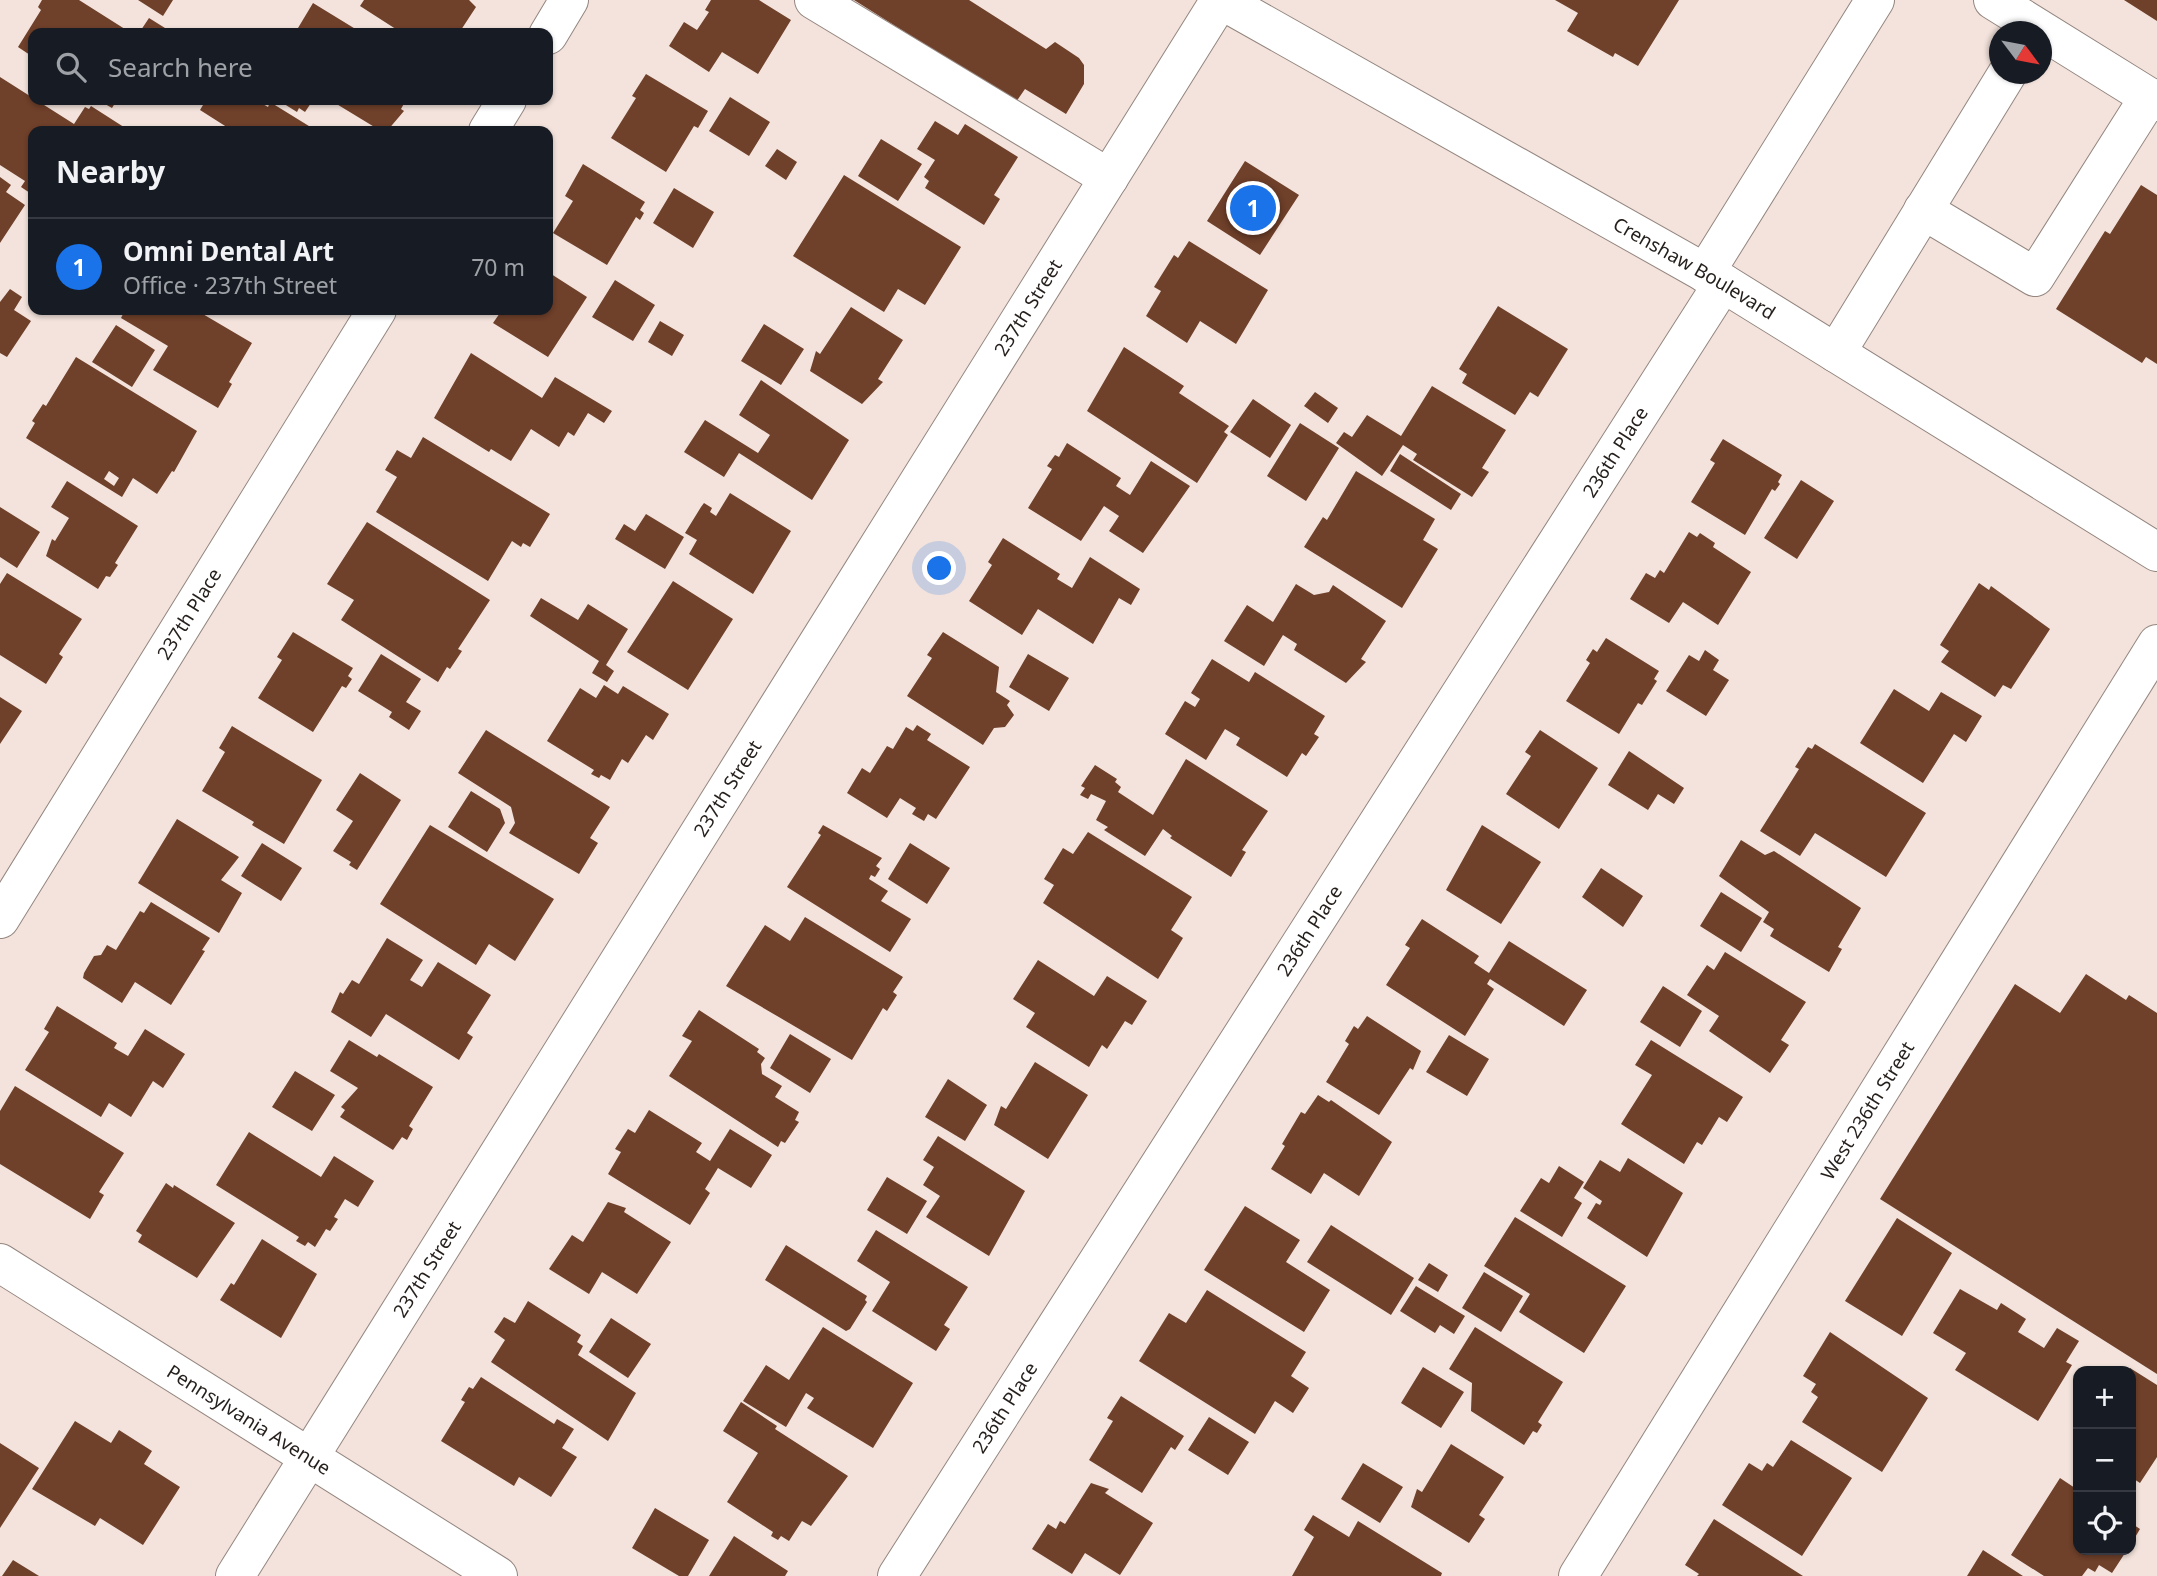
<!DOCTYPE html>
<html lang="en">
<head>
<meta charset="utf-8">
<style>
	:root { --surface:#171b24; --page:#20242c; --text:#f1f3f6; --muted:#9ea1a6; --line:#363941; --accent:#1a73e8 }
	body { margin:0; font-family:"Noto Sans",sans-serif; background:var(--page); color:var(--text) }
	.controls { position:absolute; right:21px; bottom:21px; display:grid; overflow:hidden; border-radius:14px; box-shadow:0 2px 5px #0004 }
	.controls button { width:63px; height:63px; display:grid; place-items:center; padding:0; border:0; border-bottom:2px solid var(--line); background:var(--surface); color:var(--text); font:35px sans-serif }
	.compass { position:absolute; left:1989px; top:21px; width:63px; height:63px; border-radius:50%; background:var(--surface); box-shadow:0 2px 5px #0004; rotate:122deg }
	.you { position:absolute; left:940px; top:569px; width:24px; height:24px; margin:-18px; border:5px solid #fff; border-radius:50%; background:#1a73e8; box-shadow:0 0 0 10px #1a73e833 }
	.badge { display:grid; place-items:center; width:46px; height:46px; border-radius:50%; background:var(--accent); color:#fff; font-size:23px; font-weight:700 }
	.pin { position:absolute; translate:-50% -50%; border:4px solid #fff; box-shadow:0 2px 7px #0006 }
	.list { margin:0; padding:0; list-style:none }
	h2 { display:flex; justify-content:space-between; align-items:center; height:91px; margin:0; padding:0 28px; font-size:30px }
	h2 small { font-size:23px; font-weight:400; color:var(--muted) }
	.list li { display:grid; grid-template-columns:46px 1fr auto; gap:21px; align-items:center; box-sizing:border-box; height:98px; padding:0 28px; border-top:2px solid var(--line) }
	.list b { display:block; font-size:26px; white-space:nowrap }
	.list p { margin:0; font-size:23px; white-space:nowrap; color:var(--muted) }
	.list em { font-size:23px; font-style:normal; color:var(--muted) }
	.icon { flex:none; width:38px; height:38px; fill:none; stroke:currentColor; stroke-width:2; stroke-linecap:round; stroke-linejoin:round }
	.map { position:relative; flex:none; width:2157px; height:1576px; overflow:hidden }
	.search { position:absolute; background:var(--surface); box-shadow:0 2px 5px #0004; left:28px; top:28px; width:525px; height:77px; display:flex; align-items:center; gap:18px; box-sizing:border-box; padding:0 24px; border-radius:14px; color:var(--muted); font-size:26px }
	.panel { position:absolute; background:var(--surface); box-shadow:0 2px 5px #0004; left:28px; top:126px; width:525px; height:189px; border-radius:14px }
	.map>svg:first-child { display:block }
	.building { fill:#6f402a; fill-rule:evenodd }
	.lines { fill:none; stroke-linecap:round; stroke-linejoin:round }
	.minor-casing { stroke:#94867f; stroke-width:40 }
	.major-casing { stroke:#94867f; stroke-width:40 }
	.minor { stroke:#fff; stroke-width:38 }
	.major { stroke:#fff; stroke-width:38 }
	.labels { text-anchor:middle; stroke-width:7; stroke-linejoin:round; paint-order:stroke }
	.street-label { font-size:19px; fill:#251f1c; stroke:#f3e3dc }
</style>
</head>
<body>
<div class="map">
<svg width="2157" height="1576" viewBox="0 0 2157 1576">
	<rect width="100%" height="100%" fill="#f3e3dc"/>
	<path class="building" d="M42,0H79L128,31L33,33V57L18,47L41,10L38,7Z
		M138,0H173L163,16Z
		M364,0H469L476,7L459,33H402L360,6Z
		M711,0H759L791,20L758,74L722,52L709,72L669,46L684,22L697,30L709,12L705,10Z
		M854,0H969L1046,49L1055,42L1079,58L1084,65V84L1066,114L1025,89L1016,102Z
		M1555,0H1679L1638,66L1615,53L1613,57L1567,31L1578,13Z
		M2124,0H2157V21Z
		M313,3L362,33H295Z
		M149,18L173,33H139Z
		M646,74L708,111L698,128L694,126L666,172L611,138L636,98L632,96Z
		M0,77L74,124L85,107L89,109L91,106L130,131H33V189L30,193L21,187L25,181L0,165Z
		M730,97L770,122L749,156L709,131Z
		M98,100H117L112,108Z
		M206,100H256L268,107L270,102L317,131H233L200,110Z
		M283,100H313L305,112L299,108L297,112L281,102Z
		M330,100H406L401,109L404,111L387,131H381Z
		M935,121L958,135L965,124L1018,157L994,195L1000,199L984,225L925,188L929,181L924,177L935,160L917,149Z
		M881,139L922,164L898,201L858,176Z
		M777,149L797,162L786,180L765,166Z
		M1245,161L1299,195L1260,255L1207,221Z
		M583,164L645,202L640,210L644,213L640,220L636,217L607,265L553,233L573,201L565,196Z
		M844,175L961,247L925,305L898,289L884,312L793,256Z
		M0,177L11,185L6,192L25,205L0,243Z
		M2141,185L2157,195V364L2146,357L2142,363L2056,309L2105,231L2110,234Z
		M674,188L714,212L693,248L653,223Z
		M1189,241L1268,290L1236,344L1200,321L1187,343L1146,316L1161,291L1154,287L1174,255L1178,258Z
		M548,272L587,297L548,357L493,323L502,310H548Z
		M615,280L655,305L633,341L592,317Z
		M10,289L22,297L14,310L31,321L7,357L0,353V302Z
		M1498,306L1568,349L1538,397L1530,392L1515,415L1462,383L1467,374L1459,369Z
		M851,307L903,340L878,379L883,382L862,404L810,371L816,351L820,354Z
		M115,310H196L252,343L229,382L232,384L218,408L153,370L168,346L121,318L123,314Z
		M660,321L684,335L672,356L648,342Z
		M764,324L804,349L781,385L741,361Z
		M116,325L155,350L132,387L92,362Z
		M1124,347L1184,386L1179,393L1229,426L1224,432L1228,435L1197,483L1087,411Z
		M471,353L542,398L555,377L612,411L604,423L588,413L574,436L568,432L559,447L531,429L511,461L491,449L489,452L434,418Z
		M76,357L197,431L174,472L172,471L157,494L133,478L122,497L26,438L35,423L32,421L43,404L46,406ZM109,471L119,478L114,486L104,479Z
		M761,380L849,440L812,500L739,453L724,477L684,452L705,420L758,453L770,435L739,415Z
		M1432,386L1506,430L1482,468L1489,472L1472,497L1413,460L1417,454L1403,445L1382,476L1336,443L1344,432L1352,437L1367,415L1401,436Z
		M1315,392L1338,408L1328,423L1304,406Z
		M1253,399L1291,425L1270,458L1230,432Z
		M1300,423L1339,448L1306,501L1267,476Z
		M423,437L550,514L530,547L523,543L521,547L512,541L488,581L376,512L397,477L385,470L397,450L411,458Z
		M1723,439L1782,475L1778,482L1780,484L1775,491L1772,489L1745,535L1691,502L1715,463L1710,460Z
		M1067,443L1121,478L1116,486L1130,495L1151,461L1190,486L1143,553L1109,531L1119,516L1104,506L1081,541L1028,508L1052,469L1047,466L1055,455L1059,457Z
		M1400,454L1461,494L1451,510L1390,471Z
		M1356,471L1435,519L1423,540L1438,549L1402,608L1304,547L1323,517L1327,520Z
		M1801,480L1834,501L1797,559L1764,538Z
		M67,481L138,526L115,563L118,565L110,577L106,576L98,589L46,556L52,539L55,541L69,518L51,507Z
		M730,493L791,531L753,594L689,554L697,540L685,533L701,507L704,503L712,508L710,512L716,516Z
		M0,507L40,532L17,568L0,557Z
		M646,514L684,537L665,569L615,539L624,524L635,531Z
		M367,522L490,600L458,649L462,651L450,669L447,667L438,682L341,620L354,600L327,584Z
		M1689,532L1697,537L1700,533L1715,543L1713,547L1751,572L1718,625L1683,602L1669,623L1630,599L1646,573L1655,578L1660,570L1664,573Z
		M1003,538L1060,574L1057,579L1072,588L1090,557L1140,589L1131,605L1119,598L1093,644L1038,609L1022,635L969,601L992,565L988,562Z
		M7,573L82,619L59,654L63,657L46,684L0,655V584Z
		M673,581L733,619L688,690L627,652Z
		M1979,583L1989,590L1991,586L2050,629L2011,689L2003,685L1995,697L1941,662L1949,651L1940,645Z
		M1296,584L1314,595L1329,592L1333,585L1386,621L1361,659L1366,662L1346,683L1294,650L1297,644L1283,635L1264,666L1224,641L1247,605L1273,622Z
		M541,598L578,620L588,604L628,629L606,665L614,671L607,682L592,673L599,661L530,616Z
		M293,632L353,668L348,676L352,679L346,688L342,686L313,732L258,698L282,660L277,657Z
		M943,632L999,667L996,692L1010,701L1007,705L1014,715L1005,727L994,728L983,745L907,696L932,658L927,655Z
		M1606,638L1659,671L1654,679L1657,681L1642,705L1638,703L1619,734L1566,701L1590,663L1586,660L1593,649L1597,652Z
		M1705,650L1719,660L1713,670L1729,680L1706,716L1666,691L1689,655L1699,661Z
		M381,654L421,679L406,702L421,711L409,730L389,717L392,712L358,691Z
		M1028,654L1069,678L1049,711L1009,687Z
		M1212,659L1249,682L1255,672L1325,716L1314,734L1319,737L1306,756L1302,753L1287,777L1236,745L1240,738L1225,729L1206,760L1165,734L1185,701L1195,707L1200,699L1191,693Z
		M604,685L618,694L623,686L669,714L653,740L646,735L628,763L622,759L610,780L601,775L599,778L591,774L594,770L547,741L580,688L596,698Z
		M1894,689L1929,711L1941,692L1982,716L1966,742L1954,734L1923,783L1860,743Z
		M0,697L22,711L0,744Z
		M917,725L931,734L927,740L970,767L936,819L928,814L924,821L912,814L916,808L900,798L887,818L847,793L862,768L870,773L887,746L893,749L906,727L913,731Z
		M232,726L322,780L284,844L252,825L254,822L202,791L225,752L219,748Z
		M486,730L610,807L590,838L598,843L579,874L509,833L515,823L511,807L458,773Z
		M1540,730L1598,768L1559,829L1506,794L1531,756L1525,752Z
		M1815,744L1926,813L1886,877L1815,833L1800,856L1760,831L1799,769L1795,767L1808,747L1812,749Z
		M1629,751L1684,788L1674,804L1658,794L1648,810L1608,785Z
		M1186,759L1268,811L1242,850L1246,852L1231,877L1170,838L1172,836L1163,829L1145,856L1104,830L1108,827L1096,820L1106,801L1091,794L1088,799L1080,795L1085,788L1081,786L1095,765L1117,779L1115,782L1121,787L1118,792L1153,815Z
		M360,773L401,800L357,870L349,865L351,862L333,851L353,821L336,810Z
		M471,791L500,809L505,823L487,852L448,827Z
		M177,819L239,857L221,880L242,893L219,933L138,883Z
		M430,825L554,899L515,961L489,944L476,965L380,904Z
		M823,825L882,858L876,866L880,869L875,877L871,875L869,879L888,891L881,901L911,919L890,952L787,887L821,835L818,833Z
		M1482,825L1541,862L1501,924L1446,890Z
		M1088,832L1192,897L1171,930L1183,938L1158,979L1043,903L1054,885L1044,879L1063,848L1073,854Z
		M1741,840L1765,855L1774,851L1861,908L1838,947L1842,949L1829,972L1770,936L1774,929L1763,922L1769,912L1719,876Z
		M262,843L302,868L281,901L241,876Z
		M910,843L950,868L927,904L888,879Z
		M1601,868L1643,896L1623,927L1582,897Z
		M1721,892L1762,918L1741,952L1700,926Z
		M151,902L210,938L202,950L205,951L171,1005L135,982L122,1003L83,978L84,973L94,956L101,955L107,945L116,950L140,911L144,913Z
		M805,917L903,977L893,992L897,995L887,1011L883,1008L852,1060L726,986L765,925L790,941Z
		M1422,919L1479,956L1474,963L1489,973L1509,941L1587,990L1564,1026L1490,979L1487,984L1494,989L1465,1036L1386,985L1410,948L1405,945Z
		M387,938L423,960L410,980L422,987L438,962L491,995L467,1033L473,1037L459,1060L386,1014L371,1037L331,1012L340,992L343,994L352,980L359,984Z
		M1725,952L1806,1002L1781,1040L1789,1045L1770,1073L1709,1031L1719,1016L1687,995L1707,965L1714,970Z
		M1038,960L1094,996L1107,976L1147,1001L1132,1025L1125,1021L1107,1049L1102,1045L1089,1067L1026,1027L1035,1013L1013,999Z
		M2086,974L2126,1000L2129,995L2157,1013V1374L1880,1199L2015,984L2060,1013Z
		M1663,986L1702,1011L1680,1047L1640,1022Z
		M57,1006L117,1043L114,1048L128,1056L145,1029L185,1054L163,1088L153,1081L131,1117L109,1103L101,1117L25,1070L49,1032L44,1029Z
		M699,1010L759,1049L757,1052L765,1058L761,1064L762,1074L782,1086L775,1097L799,1112L795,1120L799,1122L785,1143L781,1141L778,1147L669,1076L692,1041L682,1036Z
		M1367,1016L1421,1051L1413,1070L1410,1068L1379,1115L1326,1082L1349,1044L1345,1041L1354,1026L1358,1029Z
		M790,1034L831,1059L810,1093L770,1068Z
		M1449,1035L1489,1059L1467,1096L1426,1072Z
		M349,1040L377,1057L379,1054L433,1087L409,1126L413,1129L407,1140L402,1137L393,1150L340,1117L345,1110L341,1107L358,1088L330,1071Z
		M1651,1040L1743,1097L1727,1122L1719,1117L1702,1145L1697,1142L1684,1164L1621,1124L1652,1075L1635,1065Z
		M1035,1062L1088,1095L1048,1159L994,1125L1001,1106L1006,1109Z
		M295,1071L335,1095L312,1131L272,1107Z
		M948,1079L987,1105L965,1141L925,1117Z
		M15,1086L124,1153L99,1192L104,1195L90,1219L0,1164V1111Z
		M1318,1095L1329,1102L1331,1100L1392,1142L1359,1196L1324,1173L1311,1194L1271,1169L1285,1146L1282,1144L1301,1112L1305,1114Z
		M649,1110L702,1143L696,1152L710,1161L730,1129L772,1155L751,1188L718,1168L705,1189L710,1193L690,1225L608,1174L621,1152L615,1149L628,1129L635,1133Z
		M249,1132L321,1177L334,1156L374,1181L358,1207L345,1199L334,1217L338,1219L330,1231L326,1229L315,1247L308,1242L305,1246L296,1241L299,1237L216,1185Z
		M938,1136L1025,1191L989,1256L926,1217L940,1196L923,1185L934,1167L923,1160Z
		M1628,1158L1683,1193L1647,1257L1587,1218L1596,1203L1600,1205L1602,1201L1583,1188L1600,1160L1620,1172Z
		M1559,1166L1584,1182L1574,1198L1582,1203L1562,1237L1520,1211L1541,1178L1549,1183Z
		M887,1177L927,1201L907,1234L867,1210Z
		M166,1183L173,1188L174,1185L235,1223L197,1278L138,1242L142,1235L136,1231Z
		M608,1202L626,1208L624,1212L671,1242L637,1294L602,1272L589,1294L549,1269L572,1235L583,1242Z
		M1245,1206L1300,1240L1286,1262L1330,1290L1304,1332L1204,1270Z
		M1515,1217L1626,1286L1584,1353L1519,1312L1530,1294L1484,1266Z
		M1897,1218L1952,1253L1902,1336L1845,1301Z
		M1331,1225L1414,1278L1391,1315L1307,1262Z
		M876,1230L968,1287L944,1325L950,1329L936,1351L872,1311L890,1282L857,1261Z
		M262,1239L317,1274L281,1338L220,1300L231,1283L234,1285Z
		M786,1245L867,1296L865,1300L867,1302L850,1329L846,1331L765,1280Z
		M1429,1263L1448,1275L1438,1292L1418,1280Z
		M1484,1272L1523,1296L1501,1332L1462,1308Z
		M1416,1286L1465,1316L1454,1334L1440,1325L1435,1333L1400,1311Z
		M1960,1289L1997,1310L2001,1303L2026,1319L2018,1332L2044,1348L2057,1328L2079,1341L2066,1362L2072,1365L2038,1421L1955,1370L1966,1353L1933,1333Z
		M1207,1290L1306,1352L1291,1376L1309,1388L1293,1413L1275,1401L1255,1434L1139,1361L1169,1313L1186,1323Z
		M528,1301L581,1335L577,1342L583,1346L578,1355L636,1393L608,1441L491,1362L505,1340L494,1332L504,1317L515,1323Z
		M611,1318L651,1344L628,1378L589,1352Z
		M823,1327L913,1383L873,1448L807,1408L814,1398L806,1393L786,1427L743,1401L766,1365L789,1380Z
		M1475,1327L1563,1382L1538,1422L1542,1425L1537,1433L1533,1431L1524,1445L1471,1411L1472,1383L1449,1369Z
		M1830,1332L1928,1398L1882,1472L1802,1422L1818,1397L1811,1392L1816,1384L1803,1376Z
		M1423,1367L1464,1392L1441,1428L1401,1403Z
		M2130,1368L2157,1385V1457L2140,1483L2131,1477Z
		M481,1377L554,1424L557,1419L574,1429L562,1448L577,1457L551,1497L519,1477L514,1486L441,1441L465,1402L461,1400L469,1387L473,1389Z
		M1121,1396L1184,1436L1175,1450L1171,1447L1142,1493L1089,1460L1113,1421L1107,1418Z
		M741,1402L777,1426L775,1429L848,1476L811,1526L802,1521L789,1541L781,1536L778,1540L771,1536L773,1532L727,1502L758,1453L723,1431Z
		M1209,1417L1249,1442L1228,1475L1188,1450Z
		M75,1421L111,1443L119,1430L152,1451L144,1464L180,1487L143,1545L100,1518L95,1526L32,1489Z
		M1791,1440L1852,1478L1802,1556L1722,1505L1749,1463L1762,1471L1767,1463L1773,1467Z
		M0,1443L39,1468L0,1528Z
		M1451,1444L1504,1477L1479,1515L1485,1519L1469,1543L1411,1507L1417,1489L1422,1492Z
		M1363,1463L1403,1487L1380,1523L1341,1499Z
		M2060,1478L2078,1490V1550H2127L2112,1573L2099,1565L2095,1572L2088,1568L2082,1576H2044L2011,1555Z
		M1091,1483L1109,1489L1105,1493L1153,1523L1120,1575L1085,1553L1072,1574L1032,1549L1048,1524L1056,1529L1060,1521L1065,1524Z
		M655,1508L709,1540L688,1576H679L632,1548Z
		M1313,1515L1349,1537L1358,1521L1442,1573L1441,1576H1292L1314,1537L1304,1530Z
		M1714,1519L1803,1576H1697L1699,1574L1685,1565Z
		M2131,1523L2140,1529L2131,1544Z
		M734,1536L788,1571L785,1576H709Z
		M1983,1550L2023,1576H1967Z
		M13,1560L39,1576H2Z"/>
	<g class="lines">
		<g class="minor-casing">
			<g id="minor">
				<path d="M814,0L1109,178"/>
				<path d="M1993,0L2157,102"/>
				<path d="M548,35L569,0"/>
				<path d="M488,131L507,100"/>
				<path d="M1923,210L2035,277L2149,97"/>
				<path d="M1705,273L1875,0"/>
				<path d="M1836,353L2007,74"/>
				<path id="s1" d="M0,919L377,310"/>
				<path id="s2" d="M0,1263L498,1576"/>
				<path id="s3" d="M235,1576L1220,0"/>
				<path id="s4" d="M897,1576L1723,283"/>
				<path id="s5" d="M1578,1576L2157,644"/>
			</g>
		</g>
		<g class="major-casing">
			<g id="major">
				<path id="s6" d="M1221,0L1723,283L2157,552"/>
			</g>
		</g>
		<use href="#minor" class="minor"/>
		<use href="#major" class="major"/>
	</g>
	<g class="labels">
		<g class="street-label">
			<text dy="7" stroke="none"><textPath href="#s6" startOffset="544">Crenshaw Boulevard</textPath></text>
			<text dy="7" stroke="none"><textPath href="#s3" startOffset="1496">237th Street</textPath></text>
			<text dy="7" stroke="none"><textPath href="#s4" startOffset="1334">236th Place</textPath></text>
			<text dy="7" stroke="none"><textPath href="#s1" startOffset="359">237th Place</textPath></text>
			<text dy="7" stroke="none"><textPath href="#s3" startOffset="929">237th Street</textPath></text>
			<text dy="7" stroke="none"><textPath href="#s4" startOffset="766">236th Place</textPath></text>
			<text dy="7" stroke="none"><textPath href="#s5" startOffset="548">West 236th Street</textPath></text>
			<text dy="7" stroke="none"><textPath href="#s3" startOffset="362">237th Street</textPath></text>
			<text dy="7" stroke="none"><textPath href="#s4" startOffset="200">236th Place</textPath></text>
			<text dy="7" stroke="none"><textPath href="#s2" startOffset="294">Pennsylvania Avenue</textPath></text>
		</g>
	</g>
</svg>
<div class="controls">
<button>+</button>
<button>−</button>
<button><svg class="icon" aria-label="locate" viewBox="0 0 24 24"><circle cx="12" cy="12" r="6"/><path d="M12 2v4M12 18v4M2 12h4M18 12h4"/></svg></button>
</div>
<svg class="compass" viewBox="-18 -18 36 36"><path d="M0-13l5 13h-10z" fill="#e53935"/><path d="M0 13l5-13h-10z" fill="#9ea1a6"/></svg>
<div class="you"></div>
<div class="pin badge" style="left:1253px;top:208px">1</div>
<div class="search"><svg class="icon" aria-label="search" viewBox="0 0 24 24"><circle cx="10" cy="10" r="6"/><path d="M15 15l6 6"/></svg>Search here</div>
<section class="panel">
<h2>Nearby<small></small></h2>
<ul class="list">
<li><span class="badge">1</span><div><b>Omni Dental Art</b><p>Office · 237th Street</p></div><em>70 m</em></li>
</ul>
</section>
</div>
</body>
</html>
